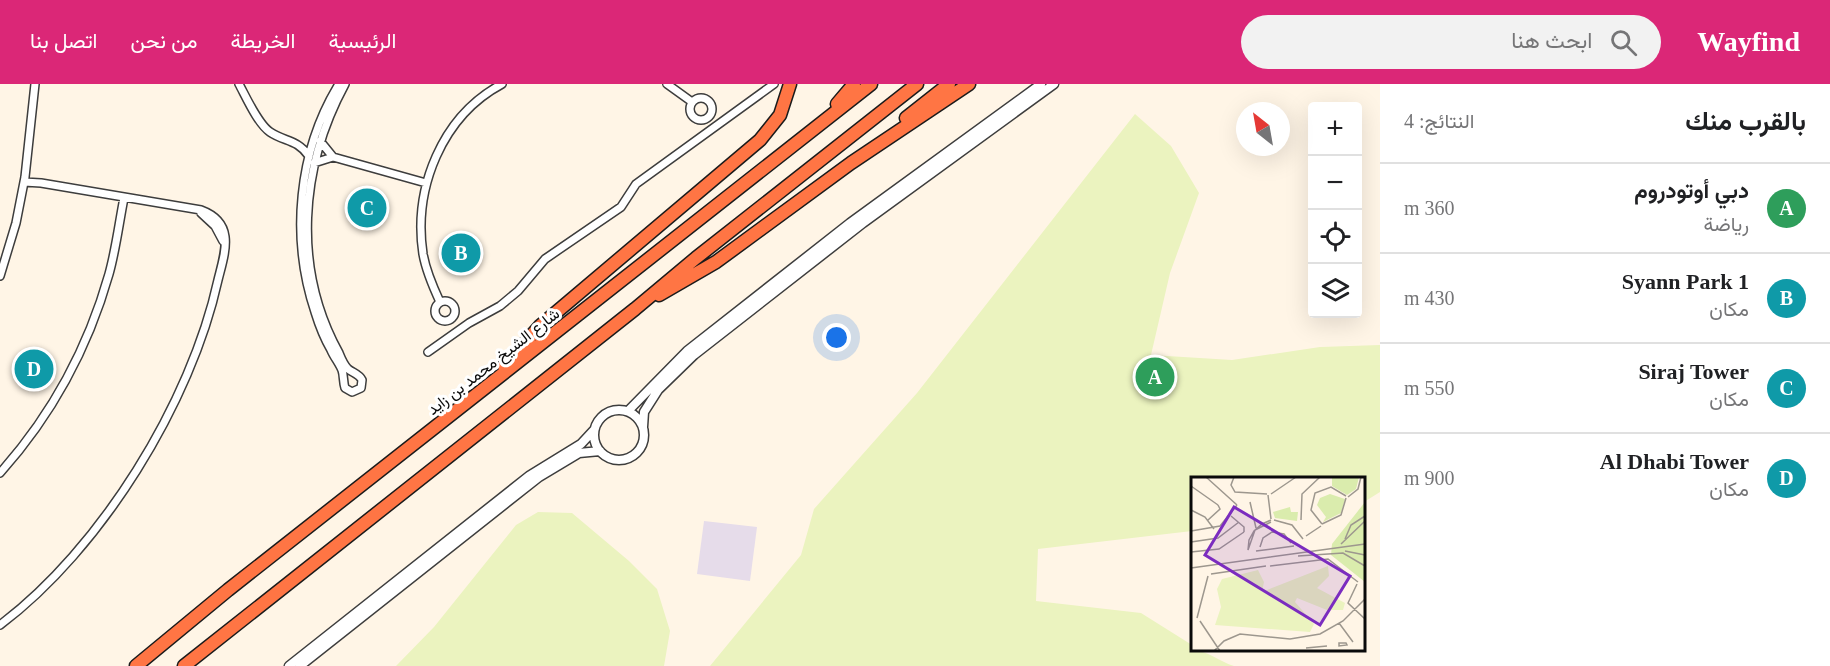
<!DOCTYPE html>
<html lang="ar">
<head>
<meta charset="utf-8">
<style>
	:root { --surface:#fff; --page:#f2f2f2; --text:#202124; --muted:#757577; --line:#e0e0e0; --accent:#db2777 }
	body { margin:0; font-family:"Times New Roman",Vazirmatn,serif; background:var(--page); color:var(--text); direction:rtl }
	.controls { position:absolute; right:18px; top:18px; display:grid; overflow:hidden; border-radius:6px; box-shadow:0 6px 24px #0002 }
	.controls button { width:54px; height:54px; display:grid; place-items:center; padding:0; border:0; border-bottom:2px solid var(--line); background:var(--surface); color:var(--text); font:30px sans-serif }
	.compass { position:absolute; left:1236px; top:18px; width:54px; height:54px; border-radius:50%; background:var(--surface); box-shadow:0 6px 24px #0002; rotate:329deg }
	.you { position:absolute; left:837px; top:254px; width:21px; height:21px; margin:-15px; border:4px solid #fff; border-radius:50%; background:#1a73e8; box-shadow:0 0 0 9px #1a73e833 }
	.badge { display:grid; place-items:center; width:39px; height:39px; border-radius:50%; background:var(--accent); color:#fff; font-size:20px; font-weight:700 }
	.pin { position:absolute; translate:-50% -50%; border:3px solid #fff; box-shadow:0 2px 6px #0006 }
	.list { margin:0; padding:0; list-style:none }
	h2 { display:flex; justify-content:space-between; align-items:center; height:78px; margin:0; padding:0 24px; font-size:26px }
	h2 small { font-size:20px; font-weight:400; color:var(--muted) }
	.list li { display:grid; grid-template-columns:39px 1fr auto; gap:18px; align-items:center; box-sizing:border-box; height:90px; padding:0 24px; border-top:2px solid var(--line) }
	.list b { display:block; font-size:22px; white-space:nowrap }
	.list p { margin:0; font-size:20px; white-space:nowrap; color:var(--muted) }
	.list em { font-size:20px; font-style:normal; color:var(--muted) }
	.icon { flex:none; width:33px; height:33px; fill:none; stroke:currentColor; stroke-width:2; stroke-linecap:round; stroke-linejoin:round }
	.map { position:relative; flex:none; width:1380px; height:582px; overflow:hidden; direction:ltr }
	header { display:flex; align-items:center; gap:36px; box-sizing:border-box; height:84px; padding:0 30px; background:var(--accent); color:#fff }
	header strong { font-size:28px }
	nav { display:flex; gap:33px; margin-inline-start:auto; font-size:21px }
	.search { width:420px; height:54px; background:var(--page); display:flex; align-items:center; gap:15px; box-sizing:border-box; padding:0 21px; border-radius:33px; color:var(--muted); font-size:22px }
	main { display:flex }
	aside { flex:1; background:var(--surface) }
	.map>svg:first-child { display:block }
	.industrial { fill:#e6dcea }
	.pitch { fill:#ebf3bf }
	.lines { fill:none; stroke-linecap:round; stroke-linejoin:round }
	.minor-casing { stroke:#3d3d3d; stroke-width:10 }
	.tertiary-casing { stroke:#3d3d3d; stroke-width:11 }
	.motorway-casing { stroke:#1b1b1b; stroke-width:15 }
	.minor { stroke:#fff; stroke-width:7 }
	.tertiary { stroke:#fff; stroke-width:8 }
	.motorway { stroke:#ff7544; stroke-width:12 }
	.labels { text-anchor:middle; stroke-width:6; stroke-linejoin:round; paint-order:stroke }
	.street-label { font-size:16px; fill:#0a0a0a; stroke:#fff }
	.inset-road { fill:none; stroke:#9d978e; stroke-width:1.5 }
	.view { fill:#7b2cbf; fill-opacity:0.15; stroke:#7b2cbf; stroke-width:3 }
	.inset-edge { fill:none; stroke:#0a0a0a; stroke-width:3 }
</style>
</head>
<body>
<header>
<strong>Wayfind</strong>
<div class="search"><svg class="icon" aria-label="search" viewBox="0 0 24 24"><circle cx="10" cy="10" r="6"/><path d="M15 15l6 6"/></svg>ابحث هنا</div>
<nav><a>الرئيسية</a><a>الخريطة</a><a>من نحن</a><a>اتصل بنا</a></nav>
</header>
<main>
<aside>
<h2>بالقرب منك<small>النتائج: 4</small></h2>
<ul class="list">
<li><span class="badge" style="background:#2e9e5b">A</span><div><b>دبي أوتودروم</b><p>رياضة</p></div><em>360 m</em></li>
<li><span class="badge" style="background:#0f9aa8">B</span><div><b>Syann Park 1</b><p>مكان</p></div><em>430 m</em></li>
<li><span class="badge" style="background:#0f9aa8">C</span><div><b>Siraj Tower</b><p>مكان</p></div><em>550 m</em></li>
<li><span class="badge" style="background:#0f9aa8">D</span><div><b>Al Dhabi Tower</b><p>مكان</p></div><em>900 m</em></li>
</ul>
</aside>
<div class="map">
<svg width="1380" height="582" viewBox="0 0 1380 582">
	<rect width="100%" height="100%" fill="#fff5e6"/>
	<path class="industrial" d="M704,437L757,443L750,497L697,490Z"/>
	<path class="pitch" d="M1135,30L1171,62L1199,109L1170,189L1151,271L1232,276L1320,263L1380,261V408L1364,418V394H1192V447L1038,465L1036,517L1141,529L1192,561V566C1207,566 1220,578 1234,582H710L801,471L814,425L917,309Z
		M538,428L572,429L629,477L657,505L670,547L664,582H396L434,543L516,441Z"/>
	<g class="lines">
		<g class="minor-casing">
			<path id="minor" d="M239,0C246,13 258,40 270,48C285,58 297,55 309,72
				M339,0C298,67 290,153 315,228C319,241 324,254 331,266C334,273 339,279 342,286C344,292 343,298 345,304L352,308L361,304L362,296C359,290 353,289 348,285C344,281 341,274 339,269C292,184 300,83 345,0
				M667,0L692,18
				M690 25a11 11 0 1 1 22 0a11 11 0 1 1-22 0Z
				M320,57L333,73
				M314,79L333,73L426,99
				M201,129L215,142L223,157
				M0,192L16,139L25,93L35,0
				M435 227a10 10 0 1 1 20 0a10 10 0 1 1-20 0Z
				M440,218C433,203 426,187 423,170C413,104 442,32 502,0
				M428,268L469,239L500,222L518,207L545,175L621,123L636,100L774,0
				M0,389C51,332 88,264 109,190C116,165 119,139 124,114
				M0,541C101,465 191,319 218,196C225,168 236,139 201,126L41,99L24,98"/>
		</g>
		<g class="tertiary-casing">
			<path id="tertiary" d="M594 351a25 25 0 1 1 50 0a25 25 0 1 1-50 0Z
				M628,327L687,267L850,139L1041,0
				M643,343L644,328L658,306L694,271L863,139L1054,0
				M289,582L529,392L581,360L594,346
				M300,582L539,393L579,369L600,367"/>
		</g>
		<g class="motorway-casing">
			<path id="motorway" d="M837,20L854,0
				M906,34L949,0
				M659,211L716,178L851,79L969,0
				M504,282L540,242L760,56L780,31L790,0
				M136,582L228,506L871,0
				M184,582L635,225L696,174L917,0"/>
		</g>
		<use href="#minor" class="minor"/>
		<use href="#tertiary" class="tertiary"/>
		<use href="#motorway" class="motorway"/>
	</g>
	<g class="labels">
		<g class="street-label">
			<text transform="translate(493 277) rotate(-38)" y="6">شارع الشيخ محمد بن زايد</text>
		</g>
	</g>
	<g transform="translate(1191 393)">
		<rect width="174" height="174" fill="#fff5e6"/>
		<path d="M141,0H168L165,12L156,18L141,9ZM139,17L154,22L150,36L132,45L135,40L126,28L129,21ZM174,25V105L140,78L141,67ZM99,30L100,35H107L106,44L84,41L82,35Z" fill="#daecad"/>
		<path d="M137,89L138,99L126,111L154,126L152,133H136L106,121L104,125L123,147L119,155L24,148L30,130L26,112L31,102L67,93L73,105L71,115Z" fill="#ebf3bf"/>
		<path class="inset-road" d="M15,0L46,28M43,0L40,8L44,15L76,17M0,9L27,28M80,17L105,0M77,18L80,42M157,20L167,12L170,0M59,25L65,51M0,33L14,40L23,52M40,39L53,50V55M17,43L29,32L27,28M80,43L71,47L63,54L58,63L57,73L64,53L80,45M83,43L101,48L112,62M110,43L111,17L129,0M131,47L120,33L124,16L140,10L155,19M131,47L150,38L155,21M0,54L29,49L46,28M115,59L130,49M154,62L160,48L174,39M0,65L27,61L48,45M150,67L174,44M69,70L72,61L81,55L93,57L100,66M65,74L103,69M154,74L174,78M0,75L28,72L53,55M107,79L152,76L174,89M79,89L137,82L167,105M0,91L174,67M20,97L75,89M166,107L157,126L174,142M6,141L17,99M9,144L29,174M148,146L162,165M148,166H155L156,168L148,169ZM115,171L136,169M23,174L33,164L49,157L99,162L129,157L152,144L174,122"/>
		<path class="view" d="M43,30L159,99L129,148L14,78Z"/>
		<rect width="174" height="174" class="inset-edge"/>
	</g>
</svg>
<div class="controls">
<button>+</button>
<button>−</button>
<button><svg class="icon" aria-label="locate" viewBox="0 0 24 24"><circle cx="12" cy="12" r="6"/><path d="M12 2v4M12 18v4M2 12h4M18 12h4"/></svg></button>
<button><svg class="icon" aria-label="layers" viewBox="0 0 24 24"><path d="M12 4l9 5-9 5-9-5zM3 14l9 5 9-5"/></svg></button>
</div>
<svg class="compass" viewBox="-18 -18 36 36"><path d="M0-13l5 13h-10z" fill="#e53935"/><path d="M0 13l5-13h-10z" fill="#757577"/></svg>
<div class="you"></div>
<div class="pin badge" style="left:1155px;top:293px;background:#2e9e5b">A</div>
<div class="pin badge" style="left:461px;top:169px;background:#0f9aa8">B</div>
<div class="pin badge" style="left:367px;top:124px;background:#0f9aa8">C</div>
<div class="pin badge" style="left:34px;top:285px;background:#0f9aa8">D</div>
</div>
</main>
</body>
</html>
